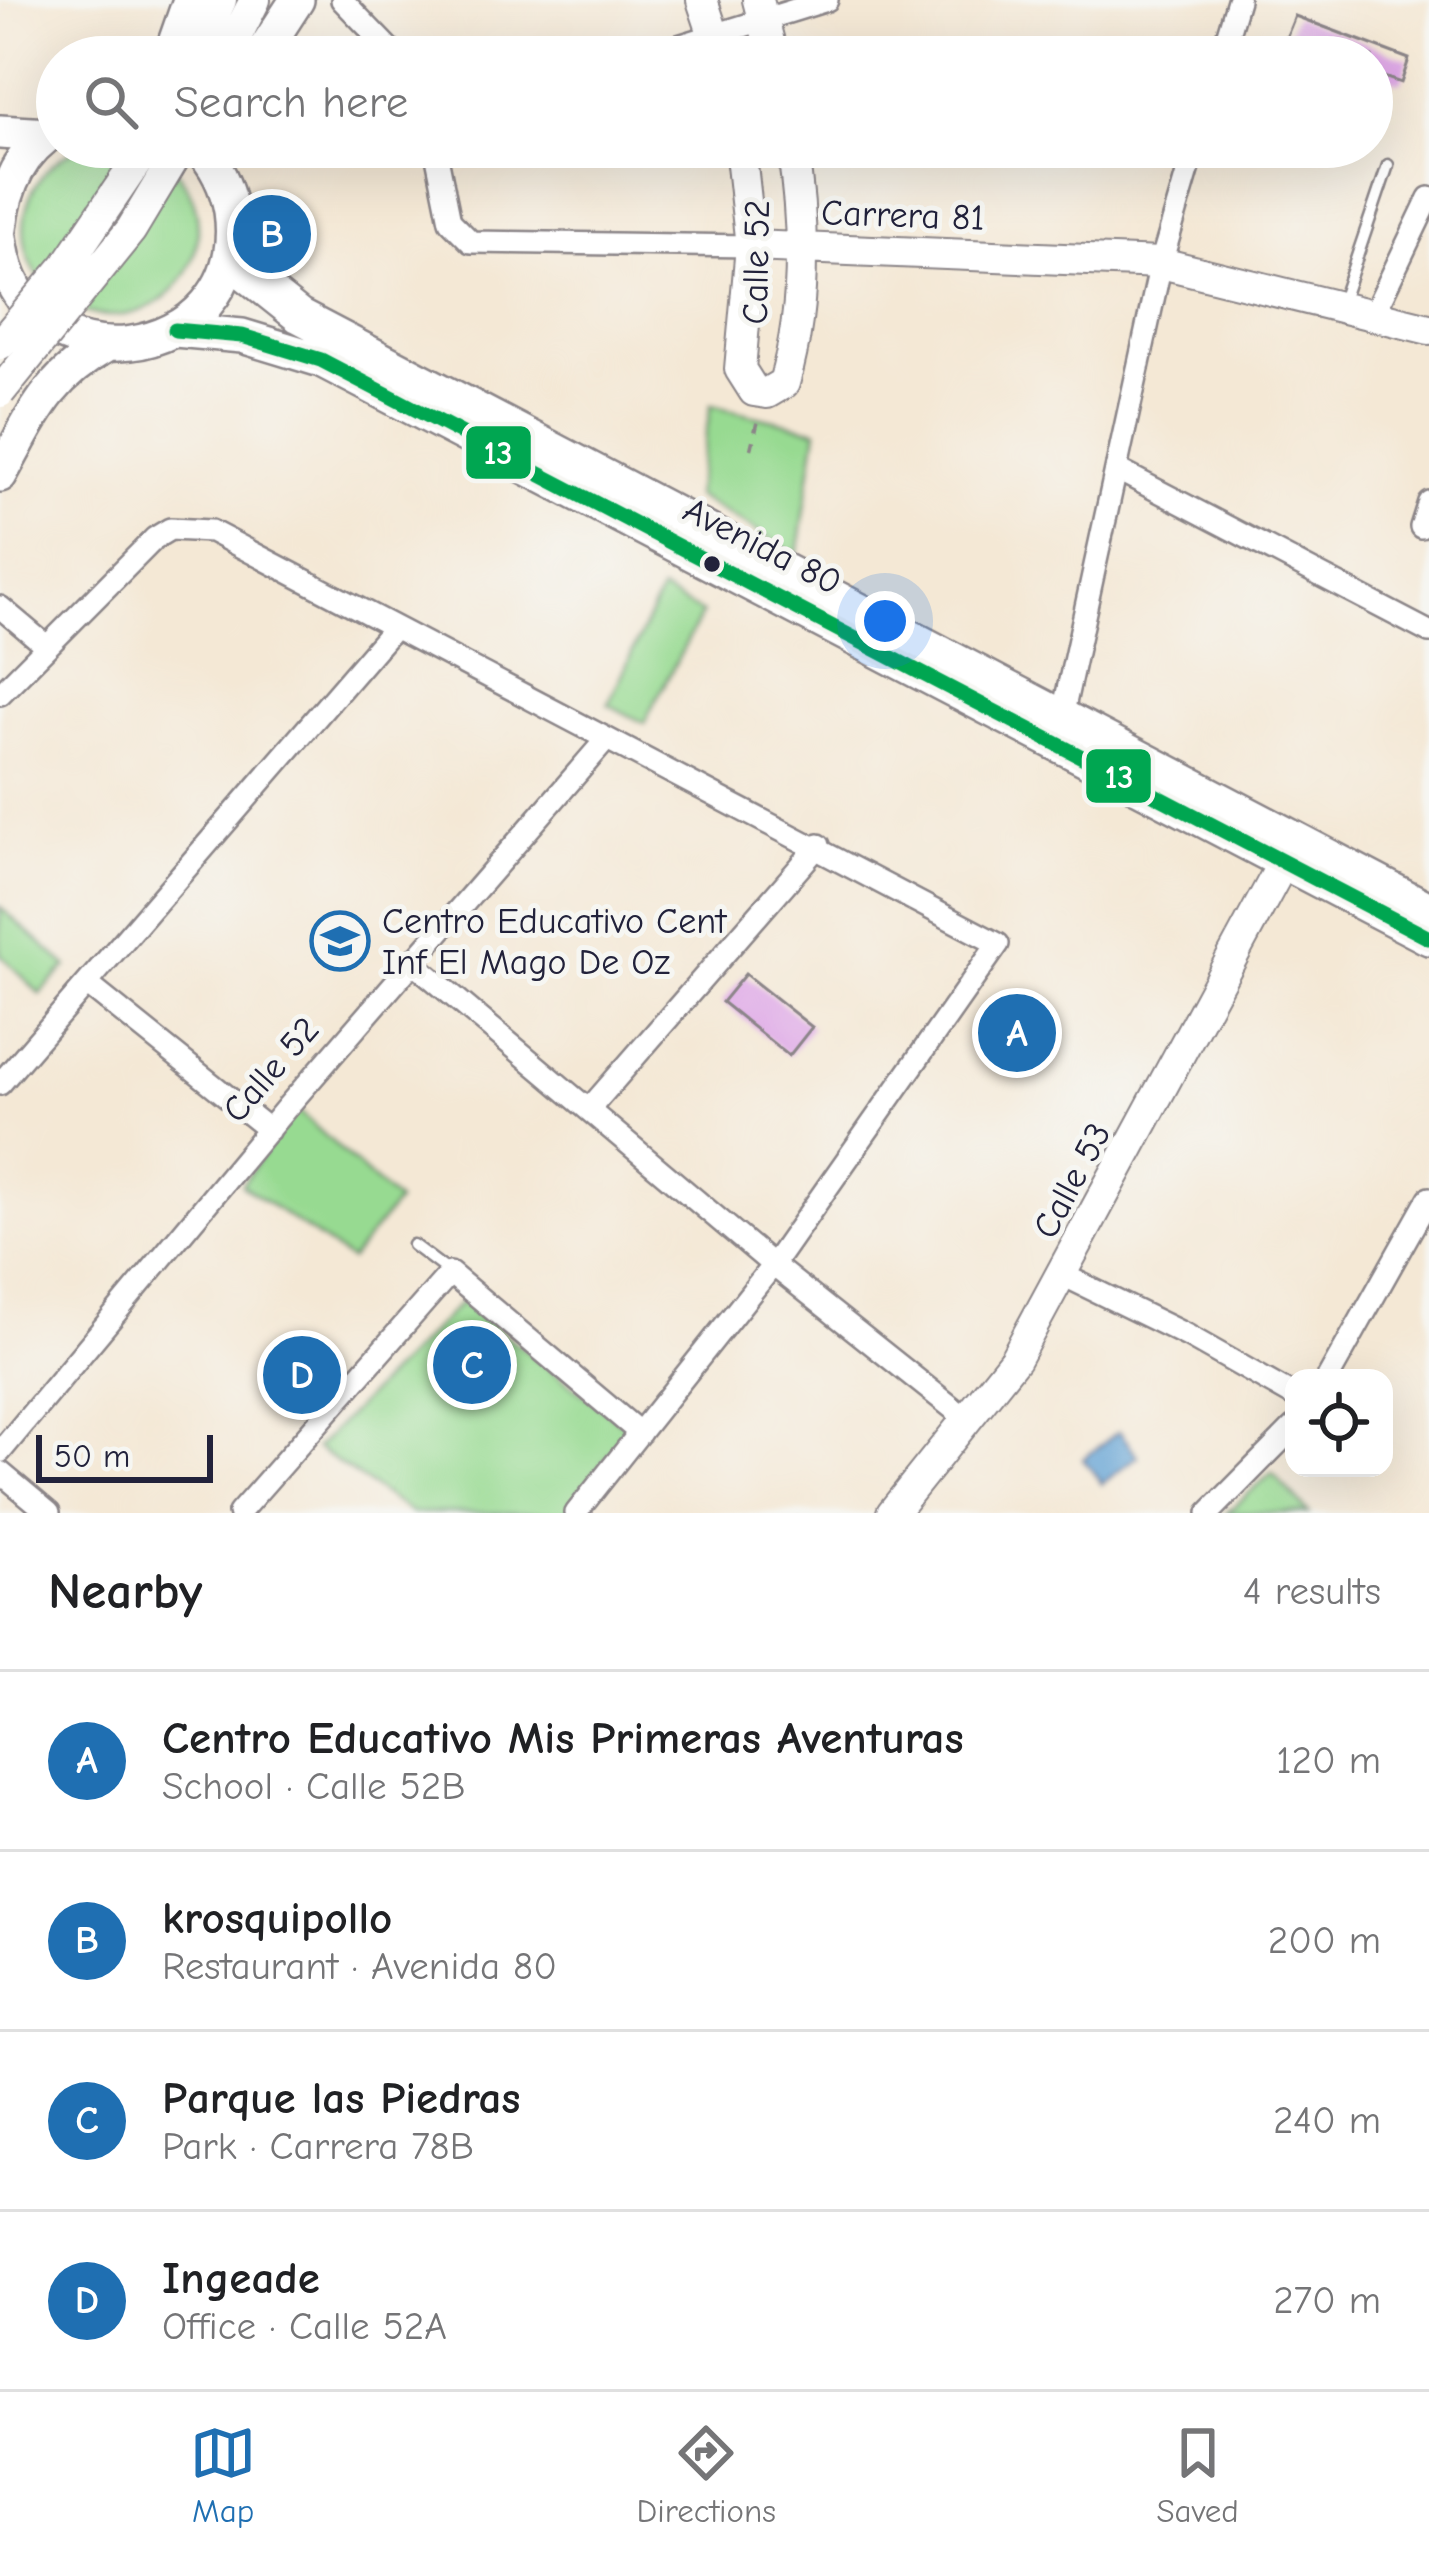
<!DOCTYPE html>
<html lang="en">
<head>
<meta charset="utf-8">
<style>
	:root { --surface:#fff; --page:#f6f6f6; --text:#202124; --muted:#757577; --line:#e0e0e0; --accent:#1f6fb2 }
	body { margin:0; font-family:"Comic Neue",sans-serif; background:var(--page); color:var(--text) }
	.controls { position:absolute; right:36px; bottom:36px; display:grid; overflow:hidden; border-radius:24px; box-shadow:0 12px 48px #0002 }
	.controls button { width:108px; height:108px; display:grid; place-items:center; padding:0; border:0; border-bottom:3px solid var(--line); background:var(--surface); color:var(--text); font:60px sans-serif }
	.scale { position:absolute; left:36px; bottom:30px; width:177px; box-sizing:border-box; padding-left:12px; border:6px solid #22223b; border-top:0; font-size:33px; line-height:42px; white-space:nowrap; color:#22223b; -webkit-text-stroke:9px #f6f6f2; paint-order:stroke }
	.you { position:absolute; left:885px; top:621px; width:42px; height:42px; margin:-30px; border:9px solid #fff; border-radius:50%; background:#1a73e8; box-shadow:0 0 0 18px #1a73e833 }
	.badge { display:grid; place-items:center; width:78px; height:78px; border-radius:50%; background:var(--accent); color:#fff; font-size:39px; font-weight:700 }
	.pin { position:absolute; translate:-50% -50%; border:6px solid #fff; box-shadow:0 3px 12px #0006 }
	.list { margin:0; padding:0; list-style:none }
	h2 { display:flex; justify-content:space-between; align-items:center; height:156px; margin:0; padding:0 48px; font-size:51px }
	h2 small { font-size:39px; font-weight:400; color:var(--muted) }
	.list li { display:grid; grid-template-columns:78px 1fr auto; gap:36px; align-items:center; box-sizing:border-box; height:180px; padding:0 48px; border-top:3px solid var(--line) }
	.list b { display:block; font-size:45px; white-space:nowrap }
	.list p { margin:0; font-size:39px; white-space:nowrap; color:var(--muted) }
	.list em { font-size:39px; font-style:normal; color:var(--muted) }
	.icon { flex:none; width:66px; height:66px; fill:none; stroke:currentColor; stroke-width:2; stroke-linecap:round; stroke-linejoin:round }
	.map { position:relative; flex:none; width:1429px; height:1513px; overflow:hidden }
	.search { position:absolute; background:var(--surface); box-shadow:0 12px 48px #0002; left:36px; right:36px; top:36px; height:132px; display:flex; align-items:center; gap:30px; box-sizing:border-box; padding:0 42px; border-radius:66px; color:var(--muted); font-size:45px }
	.sheet { height:876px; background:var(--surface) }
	nav { display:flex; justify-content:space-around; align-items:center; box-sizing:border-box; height:168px; border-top:3px solid var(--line); background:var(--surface); font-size:33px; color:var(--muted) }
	nav a { display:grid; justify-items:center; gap:6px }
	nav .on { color:var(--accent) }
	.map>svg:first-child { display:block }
	.green { fill:#97da91; stroke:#5c7e66; stroke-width:3 }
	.water { fill:#60a0d3; stroke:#416187; stroke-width:3 }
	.building { fill:#dea6e6 }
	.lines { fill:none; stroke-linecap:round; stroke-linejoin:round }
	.lane-casing { stroke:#8b8588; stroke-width:15 }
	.street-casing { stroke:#8b8588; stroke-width:26 }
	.secondary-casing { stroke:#8b8588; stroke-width:34 }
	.primary-casing { stroke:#8b8588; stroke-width:38 }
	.path { stroke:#8b8588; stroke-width:4.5; stroke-dasharray:9 9; stroke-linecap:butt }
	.lane { stroke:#fff; stroke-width:10 }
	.street { stroke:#fff; stroke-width:21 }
	.secondary { stroke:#fff; stroke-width:30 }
	.primary { stroke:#fff; stroke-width:33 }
	.secondary-bridge-casing { stroke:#8b8588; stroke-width:34; stroke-linecap:butt }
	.secondary-bridge { stroke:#fff; stroke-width:30 }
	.bus-1-casing { stroke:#f6f6f2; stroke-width:24 }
	.bus-1 { stroke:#00a651; stroke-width:15 }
	.bus-dot { fill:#22223b; stroke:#f6f6f2; stroke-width:4.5 }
	.labels { text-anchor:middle; stroke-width:10; stroke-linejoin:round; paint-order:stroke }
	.street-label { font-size:36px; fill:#22223b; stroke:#f6f6f2 }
	.poi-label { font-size:36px; fill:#22223b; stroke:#f6f6f2; text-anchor:start }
	.line-badge { stroke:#f6f6f2; stroke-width:4.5 }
	.badge-label { font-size:33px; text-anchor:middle; font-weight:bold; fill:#fff }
</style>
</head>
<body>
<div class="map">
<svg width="1429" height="1513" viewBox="0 0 1429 1513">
	<rect width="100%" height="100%" fill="#f6f6f2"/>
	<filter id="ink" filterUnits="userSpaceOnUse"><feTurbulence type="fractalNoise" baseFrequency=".00833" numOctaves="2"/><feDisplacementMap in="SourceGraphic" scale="24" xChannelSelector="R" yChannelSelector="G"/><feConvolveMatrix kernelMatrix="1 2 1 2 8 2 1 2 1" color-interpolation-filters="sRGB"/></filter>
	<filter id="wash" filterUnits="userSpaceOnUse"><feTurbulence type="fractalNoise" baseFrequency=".004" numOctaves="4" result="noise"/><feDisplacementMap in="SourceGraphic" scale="48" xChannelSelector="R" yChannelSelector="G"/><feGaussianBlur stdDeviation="2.7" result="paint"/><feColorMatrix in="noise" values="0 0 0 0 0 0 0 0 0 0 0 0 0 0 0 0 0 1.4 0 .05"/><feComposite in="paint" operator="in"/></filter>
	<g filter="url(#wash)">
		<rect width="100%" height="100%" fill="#f4e8d5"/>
		<path class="green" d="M24 229a87 87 0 1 1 174 0a87 87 0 1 1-174 0Z
			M711,405L817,430L798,555L695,496Z
			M661,591L702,613L644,723L608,704Z
			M0,907L67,966L40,994L0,954Z
			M294,1107L397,1202L350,1260L242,1185Z
			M461,1302L629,1428L566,1513H411L316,1448Z
			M1272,1473L1309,1513H1226Z"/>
		<path class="water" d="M1119,1431L1138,1456L1102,1484L1083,1459Z"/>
		<g id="blocks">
			<path class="building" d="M1295,16L1409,59L1401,83L1372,73V57H1325L1284,43Z
				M745,974L812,1027L789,1056L722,1002Z"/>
		</g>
	</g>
	<g filter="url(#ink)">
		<use href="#blocks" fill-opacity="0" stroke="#8b8588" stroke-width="3"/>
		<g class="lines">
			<g class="lane-casing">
				<path id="lane" d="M1341,304L1388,165
					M413,1245L449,1272"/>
			</g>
			<g class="street-casing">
				<path id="street" d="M342,0L397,57
					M643,57L827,0
					M1221,57L1238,0
					M435,147L450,221L471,242L751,246
					M1374,313L1429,198
					M1118,470L1429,632
					M1421,527L1429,502
					M0,607L44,644
					M0,694L155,538L170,529L211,531L998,944L773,1265L576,1513
					M1062,717L1161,263L1195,147
					M415,964L773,1265L969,1421
					M87,984L269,1130
					M0,1084L392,630
					M591,1107L819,845
					M1063,1275L1188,1336L1294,1396
					M1328,1378L1429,1198
					M0,1452L288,1106L605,741
					M0,1472L49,1513
					M239,1513L450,1273L640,1433
					M1209,1513L1294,1427"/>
			</g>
			<g class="secondary-casing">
				<path id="secondary" d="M702,0L721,57
					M758,0L773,57
					M194,57L221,0
					M226,57L255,0
					M740,147L751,246L740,369L754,391L767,393L784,383C806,308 804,223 792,147
					M751,246L1161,263L1429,329
					M892,1513L1015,1359L1284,861"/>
			</g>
			<g class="primary-casing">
				<path id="primary" d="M170,57L190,0
					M260,57L297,0
					M0,132L48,135
					M0,229C4,188 20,151 57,129
					M0,237C17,399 253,367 231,211C227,188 216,163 198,147
					M231,250L245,273L299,316L1429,909
					M175,330L242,336L321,360L1429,938
					M0,475C33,417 45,380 105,346"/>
			</g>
			<path class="path" d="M751,449L758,420"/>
			<use href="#lane" class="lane"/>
			<use href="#street" class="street"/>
			<use href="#secondary" class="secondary"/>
			<use href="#primary" class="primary"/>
			<g class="secondary-bridge-casing">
				<path id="secondary-bridge" d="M0,344L66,266L147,147
					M0,392L131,230L181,147"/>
			</g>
			<use href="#secondary-bridge" class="secondary-bridge"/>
			<g class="bus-1-casing">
				<path id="bus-1" d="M175,330L242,336L321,360L1429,938"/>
			</g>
			<use href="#bus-1" class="bus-1"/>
		</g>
	</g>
	<defs>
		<g id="school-ring" transform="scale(3)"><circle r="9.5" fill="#f6f6f2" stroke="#1f6fb2" stroke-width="1.5"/><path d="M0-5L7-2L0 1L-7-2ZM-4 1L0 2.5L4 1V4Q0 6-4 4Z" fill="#1f6fb2"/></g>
	</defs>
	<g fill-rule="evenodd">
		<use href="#school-ring" x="340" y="941"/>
	</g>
	<circle class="bus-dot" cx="712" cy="564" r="10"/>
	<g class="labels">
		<g class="street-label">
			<text transform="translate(903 214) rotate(2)" y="13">Carrera 81</text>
			<text transform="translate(755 262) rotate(-89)" y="13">Calle 52</text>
			<text transform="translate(763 545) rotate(27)" y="13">Avenida 80</text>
			<text transform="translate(270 1069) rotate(-49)" y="13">Calle 52</text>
			<text transform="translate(1071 1180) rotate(-62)" y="13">Calle 53</text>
		</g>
		<g class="poi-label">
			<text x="382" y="933">Centro Educativo Cent<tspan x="382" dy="41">Inf El Mago De Oz</tspan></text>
		</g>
	</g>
	<g class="line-badge">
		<rect x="464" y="424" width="69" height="57" rx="12" fill="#00a651"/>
		<rect x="1084" y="747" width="69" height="58" rx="12" fill="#00a651"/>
	</g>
	<g class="badge-label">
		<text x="498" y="464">13</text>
		<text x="1119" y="788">13</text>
	</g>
</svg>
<div class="controls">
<button><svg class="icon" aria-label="locate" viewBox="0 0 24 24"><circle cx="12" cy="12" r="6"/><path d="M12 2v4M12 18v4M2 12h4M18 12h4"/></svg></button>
</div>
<div class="scale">50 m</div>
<div class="you"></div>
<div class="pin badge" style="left:1017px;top:1033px">A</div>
<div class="pin badge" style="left:272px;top:234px">B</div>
<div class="pin badge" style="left:472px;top:1365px">C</div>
<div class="pin badge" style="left:302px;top:1375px">D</div>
<div class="search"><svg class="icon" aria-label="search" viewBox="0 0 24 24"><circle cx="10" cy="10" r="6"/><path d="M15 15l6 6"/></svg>Search here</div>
</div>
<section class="sheet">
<h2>Nearby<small>4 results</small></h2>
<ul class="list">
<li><span class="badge">A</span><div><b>Centro Educativo Mis Primeras Aventuras</b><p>School · Calle 52B</p></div><em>120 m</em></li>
<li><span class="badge">B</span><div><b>krosquipollo</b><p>Restaurant · Avenida 80</p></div><em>200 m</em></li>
<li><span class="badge">C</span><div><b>Parque las Piedras</b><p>Park · Carrera 78B</p></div><em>240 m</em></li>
<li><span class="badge">D</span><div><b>Ingeade</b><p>Office · Calle 52A</p></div><em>270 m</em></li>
</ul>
</section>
<nav>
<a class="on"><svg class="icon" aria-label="map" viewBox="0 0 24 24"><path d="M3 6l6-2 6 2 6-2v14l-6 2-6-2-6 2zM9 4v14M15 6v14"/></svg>Map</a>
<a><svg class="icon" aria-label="directions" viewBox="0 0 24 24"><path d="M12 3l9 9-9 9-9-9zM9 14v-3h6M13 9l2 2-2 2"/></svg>Directions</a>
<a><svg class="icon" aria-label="saved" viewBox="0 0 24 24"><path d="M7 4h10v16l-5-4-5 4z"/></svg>Saved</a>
</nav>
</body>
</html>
